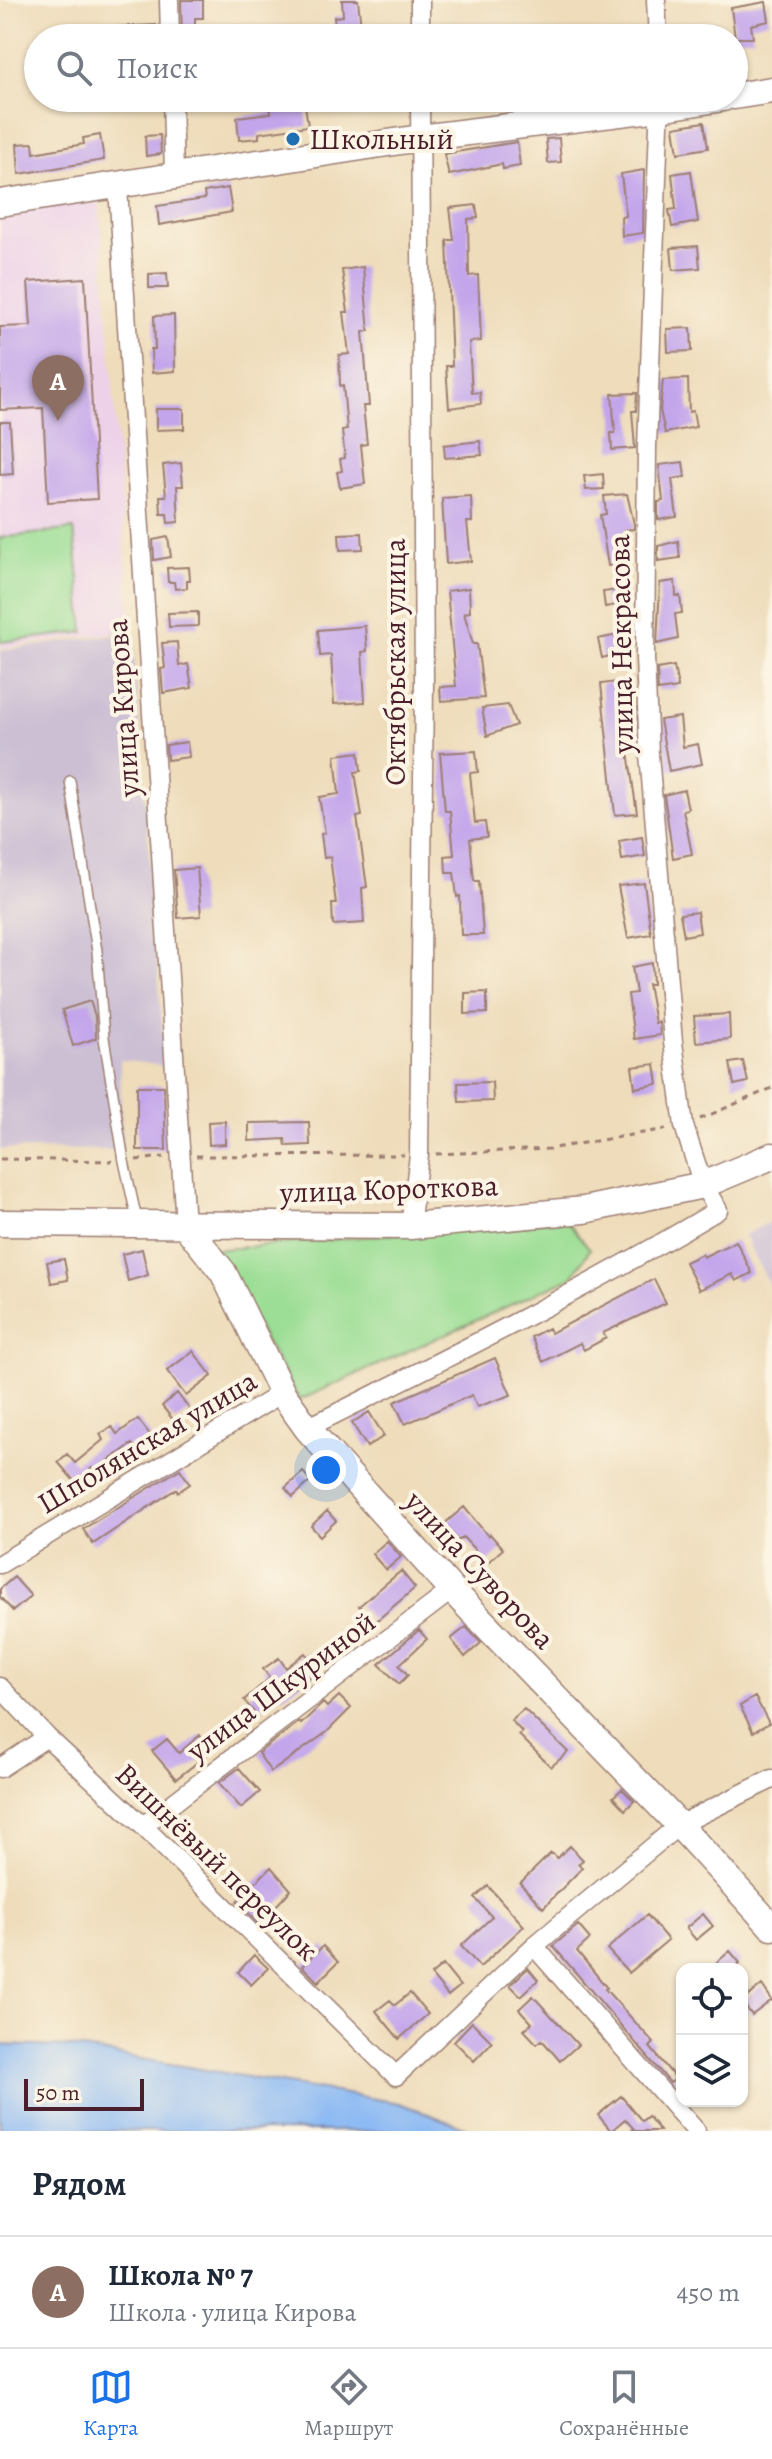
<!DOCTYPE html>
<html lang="ru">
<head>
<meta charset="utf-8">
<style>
	:root { --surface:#fff; --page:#f6f6f7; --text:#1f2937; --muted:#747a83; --line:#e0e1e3; --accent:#1a73e8 }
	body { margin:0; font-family:Alegreya,serif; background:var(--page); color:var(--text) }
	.controls { position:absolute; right:24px; bottom:24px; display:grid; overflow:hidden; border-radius:16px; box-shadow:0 2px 6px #0004 }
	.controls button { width:72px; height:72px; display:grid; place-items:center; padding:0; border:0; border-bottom:2px solid var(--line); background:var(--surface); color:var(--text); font:40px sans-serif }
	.scale { position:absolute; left:24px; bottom:20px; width:120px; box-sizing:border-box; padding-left:8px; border:4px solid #4a1f2b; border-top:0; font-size:22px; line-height:28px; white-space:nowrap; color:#4a1f2b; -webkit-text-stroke:6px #fcf5e5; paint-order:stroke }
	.you { position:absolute; left:326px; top:1470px; width:28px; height:28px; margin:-20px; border:6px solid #fff; border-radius:50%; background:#1a73e8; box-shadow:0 0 0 12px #1a73e833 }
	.badge { display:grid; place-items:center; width:52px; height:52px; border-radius:50%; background:var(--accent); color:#fff; font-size:26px; font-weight:700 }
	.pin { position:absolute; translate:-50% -66px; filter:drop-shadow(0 2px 4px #0008) }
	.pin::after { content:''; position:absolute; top:42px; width:28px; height:24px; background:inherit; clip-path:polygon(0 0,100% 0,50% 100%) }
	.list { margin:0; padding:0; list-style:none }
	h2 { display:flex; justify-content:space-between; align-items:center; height:104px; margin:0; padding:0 32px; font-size:34px }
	h2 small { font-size:26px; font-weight:400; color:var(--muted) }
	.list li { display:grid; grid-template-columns:52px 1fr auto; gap:24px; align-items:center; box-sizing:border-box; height:112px; padding:0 32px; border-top:2px solid var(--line) }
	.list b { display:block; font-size:30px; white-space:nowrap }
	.list p { margin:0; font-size:26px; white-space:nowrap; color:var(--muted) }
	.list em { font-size:26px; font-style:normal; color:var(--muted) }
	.icon { flex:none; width:44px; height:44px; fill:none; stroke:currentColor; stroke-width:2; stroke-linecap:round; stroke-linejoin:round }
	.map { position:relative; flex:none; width:772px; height:2131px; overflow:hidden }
	.search { position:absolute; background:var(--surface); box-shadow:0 2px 6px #0004; left:24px; right:24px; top:24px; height:88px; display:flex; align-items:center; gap:20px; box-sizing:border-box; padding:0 28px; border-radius:44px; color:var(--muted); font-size:30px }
	.sheet { height:216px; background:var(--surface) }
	nav { display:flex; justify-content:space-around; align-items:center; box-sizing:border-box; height:112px; border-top:2px solid var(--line); background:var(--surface); font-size:22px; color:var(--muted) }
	nav a { display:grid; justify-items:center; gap:4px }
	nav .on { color:var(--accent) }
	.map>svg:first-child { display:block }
	.built { fill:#edd1e9 }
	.industrial { fill:#ccbfd4 }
	.green { fill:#9cde95; stroke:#737e60; stroke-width:2 }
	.water { fill:#88b8f4; stroke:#696c90; stroke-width:2 }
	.building { fill:#c3a5eb }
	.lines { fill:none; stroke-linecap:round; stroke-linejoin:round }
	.lane-casing { stroke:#9c7e72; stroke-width:12 }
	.street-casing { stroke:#9c7e72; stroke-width:21 }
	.secondary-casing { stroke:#9c7e72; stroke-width:29 }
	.path { stroke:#9c7e72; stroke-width:3; stroke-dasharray:6 6; stroke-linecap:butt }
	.lane { stroke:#fff; stroke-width:9 }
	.street { stroke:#fff; stroke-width:18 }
	.secondary { stroke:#fff; stroke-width:26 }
	.poi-dot { fill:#1f6fb2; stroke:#fcf5e5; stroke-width:3 }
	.labels { text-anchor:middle; stroke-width:8; stroke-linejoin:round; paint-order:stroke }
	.poi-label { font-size:30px; fill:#4a1f2b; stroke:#fcf5e5; text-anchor:start }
	.street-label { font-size:30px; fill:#4a1f2b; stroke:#fcf5e5 }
</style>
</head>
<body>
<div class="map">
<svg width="772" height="2131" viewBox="0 0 772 2131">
	<rect width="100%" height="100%" fill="#fcf5e5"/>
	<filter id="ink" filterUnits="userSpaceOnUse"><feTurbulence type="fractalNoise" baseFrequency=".0125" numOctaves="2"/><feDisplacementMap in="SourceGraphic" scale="16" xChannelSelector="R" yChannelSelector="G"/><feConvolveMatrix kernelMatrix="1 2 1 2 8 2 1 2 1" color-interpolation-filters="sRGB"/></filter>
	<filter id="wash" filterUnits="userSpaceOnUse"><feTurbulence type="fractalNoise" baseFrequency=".006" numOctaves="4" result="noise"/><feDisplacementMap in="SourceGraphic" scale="32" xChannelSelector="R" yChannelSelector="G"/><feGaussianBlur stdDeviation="1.8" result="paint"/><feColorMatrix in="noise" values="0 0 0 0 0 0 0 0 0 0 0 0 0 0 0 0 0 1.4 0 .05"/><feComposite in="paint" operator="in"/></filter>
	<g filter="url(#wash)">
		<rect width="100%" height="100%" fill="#eedcba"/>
		<path class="built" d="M99,198L131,630L0,648V213Z"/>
		<path class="industrial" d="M132,632L165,1066L120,1060L122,1150L0,1149V651Z
			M772,1221V1291L744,1235Z"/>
		<path class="green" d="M74,529L84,632L0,642V538Z
			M565,1219L590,1249L572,1277L300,1400L212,1250Z"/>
		<path class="water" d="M0,2045L71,2047L399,2103L474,2131H0Z"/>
		<g id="blocks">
			<path class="building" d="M181,0H203V18H195V38H182Z
				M342,0H358L362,35L336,38L334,17L343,16Z
				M766,2L769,21L751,25L753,38H735L731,8Z
				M156,25V38H110V27Z
				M269,98H304L308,126L259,133V138L239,140L237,117L271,113Z
				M704,122L708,148L678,153L674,127Z
				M100,135L104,160L19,174L17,144L33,143L34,153L84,144L83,138Z
				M160,135L161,154L146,156L145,136Z
				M559,138L561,162L548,163L546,139Z
				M517,142L520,166L503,169L502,164L449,175L444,154Z
				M644,170L643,233L622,236L621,217L626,216L621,174Z
				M691,171L698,222L672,227L669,210L676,209L672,174Z
				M228,188L232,212L159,225L157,206L205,199L204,192Z
				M476,205L478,218L468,219L469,276L478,275L481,341L469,342L472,393L480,392L481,404L449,408L446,366H452L447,240H454L450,208Z
				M698,246L700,268L673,270L671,248Z
				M363,267L369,331L363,332L369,406H363L367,444L361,445L365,484L340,488L337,472L342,471L340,459L345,458L342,431L347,430L343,385L340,386L339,355L349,354L344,312H348L342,270Z
				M167,273L168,288H149V274Z
				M85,278L97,499L48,502L43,408L0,410V327L31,326L28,282Z
				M174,315L175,371L152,373L151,349H155L154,316Z
				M691,328L692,351L668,352L667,329Z
				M688,379L689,412L693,411L696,427L665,433L660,410L663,380Z
				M637,393L636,411H632L635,448L612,450L611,433H615L612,394Z
				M156,409H184V429L156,430Z
				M0,422H10L13,474L0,475Z
				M480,441L482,455L445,458L444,445Z
				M683,462L685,477L672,479L677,517L658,520V502L663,501L659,465Z
				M181,463L183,486H177L179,522L168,523L167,514H161L160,496H166L163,465Z
				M603,474L604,489L586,490L584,476Z
				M627,494L634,524V529L625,530L628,564L608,566L600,515L606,514L604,496Z
				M471,496L472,522H467L471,561L446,564L442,498Z
				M362,533L363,549L340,550L339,534Z
				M168,537L171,557L154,560L153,540Z
				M678,541L680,558L658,561V546Z
				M189,567L190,580H187V588L175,589L174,582H168L167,568Z
				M675,581L676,596H680L682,613L675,614L678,639L657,644L660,583Z
				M469,588L470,612L464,613L473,644H477L484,698L441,701L440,687L456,686L447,591Z
				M625,589L627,603L605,607L603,592Z
				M198,612V626L169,627L168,613Z
				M365,626L367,651L362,652L365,702L334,704L331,655L320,656L318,630Z
				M623,634L626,652L602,658L598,639Z
				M177,642L179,666L188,664L192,688L163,693L161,669L165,668L162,643Z
				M674,666L678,688L658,691L657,669Z
				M624,681L627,703L621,704L637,813L615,815L601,684Z
				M508,705L516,725L487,736L482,708Z
				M680,717L683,747L698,744L702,764L669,771L660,720Z
				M187,742L189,757L167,760L166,745Z
				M476,751L478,772L470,773L475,823L485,822L487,837L470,839L474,881H479L483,935H461L460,896L457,897L454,873H446L445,856L454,855L450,811H445L440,753Z
				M359,752L361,771L355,772L362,816L357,817L367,887L362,888L364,923L333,925L332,904H336L330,857L324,858L321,834L325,833L319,797L339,794L335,755Z
				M684,790L688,809L683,810L692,854L673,858L664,795Z
				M642,837L645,856L622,860L619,841Z
				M197,868L201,916L178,918L174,870Z
				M644,883L651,934L628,938L618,886Z
				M697,912L700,933L684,936L680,914Z
				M652,963L653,984H648L655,1023L659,1022L660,1035L634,1039L628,994L636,993L632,967Z
				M487,992V1013L465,1014V993Z
				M90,1001L95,1016L96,1038L73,1046L62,1010Z
				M729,1014L730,1039L696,1042L694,1016Z
				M743,1061L748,1082L734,1085L730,1063Z
				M655,1064L658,1084L635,1088L632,1067Z
				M492,1082L493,1101L459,1102L458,1083Z
				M137,1086H164L166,1150H137Z
				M225,1121V1144L209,1145L208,1122Z
				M309,1122L310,1145L286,1146L285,1139L249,1141V1123Z
				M736,1241L752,1273L736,1281L732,1274L699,1290L685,1262L702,1254L703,1257Z
				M142,1249L148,1275L128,1281L122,1254Z
				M64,1259L68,1280L51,1283L47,1262Z
				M654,1279L666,1303L603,1333L606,1338L584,1350L580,1343L543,1362L531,1337L548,1328L551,1333Z
				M193,1351L212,1376L186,1396L167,1371Z
				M495,1358L511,1395L477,1407L472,1395L405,1424L394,1402Z
				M177,1393L190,1410L175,1422L162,1406Z
				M369,1412L384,1436L367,1447L352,1423Z
				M138,1419L151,1436L135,1448L132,1444L94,1471L92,1468L75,1482L58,1462L67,1454L75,1463L103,1440L100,1434L112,1427L117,1434Z
				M180,1469L190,1484L178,1492L176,1489L93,1544L83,1529Z
				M303,1472L311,1481L293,1497L285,1488Z
				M464,1507L488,1536L490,1534L503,1549L487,1563L463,1537L458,1541L444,1524Z
				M327,1511L336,1521L320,1536L311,1526Z
				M387,1541L401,1557L386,1570L372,1554Z
				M401,1571L415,1588L374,1623L359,1606Z
				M14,1577L31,1596L13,1611L0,1597V1589Z
				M466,1627L481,1643L465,1657L451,1639Z
				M419,1630L427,1639L399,1665L408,1675L399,1684L379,1664Z
				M305,1653L319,1671L283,1696L281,1694L256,1715L244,1700L270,1678L263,1669L279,1658L286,1668Z
				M339,1696L351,1708L327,1732L271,1772L258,1753L299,1722L301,1724L323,1703L327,1707Z
				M755,1697L769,1723L753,1732L740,1706Z
				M524,1709L568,1752L551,1767L519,1735L522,1732L511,1720Z
				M200,1735L213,1750L176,1779L152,1751L167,1739L179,1753Z
				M239,1768L260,1792L241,1808L219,1783Z
				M622,1789L634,1801L625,1810L613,1797Z
				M570,1846L583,1860L578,1864L582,1868L543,1908L520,1883L551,1853L557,1858Z
				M271,1867L291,1890L259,1924L237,1901Z
				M488,1886L524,1926L480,1967L461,1946L492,1917L475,1898Z
				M703,1914L713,1926L696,1940L686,1928Z
				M647,1915L668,1940L629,1973L607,1949Z
				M578,1925L590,1939L577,1951L607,1988L605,1989L654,2043L650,2047L676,2079L670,2083L553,1946Z
				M323,1946L338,1962L318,1982L302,1966Z
				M730,1951L740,1963L733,1969H709Z
				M254,1955L268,1968L251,1985L238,1972Z
				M443,1965L460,1986L448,1996L431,1975Z
				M528,1968L538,1980L521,1996L510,1985Z
				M762,1985L772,2000L752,2015L742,2002Z
				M410,1993L428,2014L399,2039L376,2011L390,2000L395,2005Z
				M533,1996L578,2045L560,2061L542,2040L537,2044L524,2030L532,2023L519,2009Z
				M472,2022L492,2042L474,2061L454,2041Z
				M621,2096L642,2121L648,2116L660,2131H631L634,2129L625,2119L611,2131L598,2115Z"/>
		</g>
	</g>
	<g filter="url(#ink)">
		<use href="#blocks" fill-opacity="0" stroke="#9c7e72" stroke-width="2"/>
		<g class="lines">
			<g class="lane-casing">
				<path id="lane" d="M70,781L97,951L104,1038L124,1161L137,1220"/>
			</g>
			<g class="street-casing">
				<path id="street" d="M169,0L170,38
					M656,0L658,38
					M420,38V0
					M172,98L174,176
					M118,187L185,1225
					M410,1226L419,1155L424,683L420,98
					M307,1428C446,1359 584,1290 718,1210L703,1185L684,1126L673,1042L649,754L645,658L647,447L660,98
					M0,1564L282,1393
					M0,1687L47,1737L143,1826L396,2076L534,1946L679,1825L772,1779
					M0,1768L47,1737
					M143,1826L452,1590
					M534,1946L696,2131"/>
			</g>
			<g class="secondary-casing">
				<path id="secondary" d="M734,96L772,90
					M0,203L420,138L660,108L723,98
					M0,1223L410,1226L584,1210L703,1185L772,1156
					M185,1225L223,1272L282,1393L307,1428L452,1590L679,1825L772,1927"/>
			</g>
			<path class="path" d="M700,1119L772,1088
				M436,1154L549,1149L666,1129
				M196,1156L404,1155
				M0,1159L112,1161
				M136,1160L164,1157"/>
			<use href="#lane" class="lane"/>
			<use href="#street" class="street"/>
			<use href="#secondary" class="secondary"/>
		</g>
	</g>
	<circle class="poi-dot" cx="293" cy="139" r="8"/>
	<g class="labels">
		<g class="poi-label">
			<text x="309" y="149">Школьный</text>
		</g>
		<g class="street-label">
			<text transform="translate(621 644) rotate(-91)" y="10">улица Некрасова</text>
			<text transform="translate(395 662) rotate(-90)" y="10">Октябрьская улица</text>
			<text transform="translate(123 708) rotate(-94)" y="10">улица Кирова</text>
			<text transform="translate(389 1189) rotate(-2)" y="10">улица Короткова</text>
			<text transform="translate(147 1442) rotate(-31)" y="10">Шполянская улица</text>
			<text transform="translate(480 1570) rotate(47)" y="10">улица Суворова</text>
			<text transform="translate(281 1686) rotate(-37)" y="10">улица Шкуриной</text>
			<text transform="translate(217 1862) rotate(44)" y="10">Вишнёвый переулок</text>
		</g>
	</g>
</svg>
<div class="controls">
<button><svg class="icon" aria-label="locate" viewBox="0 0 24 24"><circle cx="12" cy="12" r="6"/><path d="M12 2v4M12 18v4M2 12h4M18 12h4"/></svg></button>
<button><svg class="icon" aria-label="layers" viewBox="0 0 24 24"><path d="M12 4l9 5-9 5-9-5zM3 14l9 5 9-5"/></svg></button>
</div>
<div class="scale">50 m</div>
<div class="you"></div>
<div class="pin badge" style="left:58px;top:421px;background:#8d6e63">A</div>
<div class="search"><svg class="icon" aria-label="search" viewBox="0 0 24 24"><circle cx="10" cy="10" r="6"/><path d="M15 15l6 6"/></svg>Поиск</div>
</div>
<section class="sheet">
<h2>Рядом<small></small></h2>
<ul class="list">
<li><span class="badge" style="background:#8d6e63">A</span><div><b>Школа № 7</b><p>Школа · улица Кирова</p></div><em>450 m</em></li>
</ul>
</section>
<nav>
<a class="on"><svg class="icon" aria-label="map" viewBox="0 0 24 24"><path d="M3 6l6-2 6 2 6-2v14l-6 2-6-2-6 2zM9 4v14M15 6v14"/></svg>Карта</a>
<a><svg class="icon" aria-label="directions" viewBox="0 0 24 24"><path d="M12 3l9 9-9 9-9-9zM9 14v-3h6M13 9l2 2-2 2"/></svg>Маршрут</a>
<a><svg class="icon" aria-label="saved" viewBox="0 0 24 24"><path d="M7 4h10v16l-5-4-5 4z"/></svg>Сохранённые</a>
</nav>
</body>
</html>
